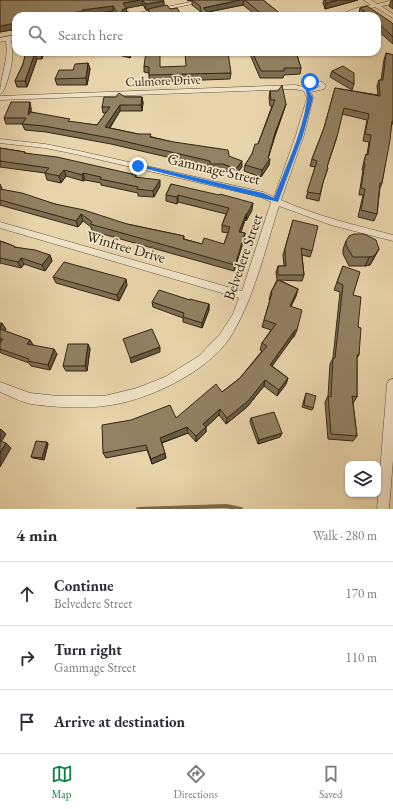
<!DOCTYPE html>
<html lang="en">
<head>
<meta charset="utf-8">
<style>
	:root { --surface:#fff; --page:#f7f7f7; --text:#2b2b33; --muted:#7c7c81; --line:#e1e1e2; --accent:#0b8043 }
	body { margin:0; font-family:"EB Garamond",serif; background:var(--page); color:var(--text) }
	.controls { position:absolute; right:12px; bottom:12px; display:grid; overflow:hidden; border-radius:8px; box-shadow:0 1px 3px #0004 }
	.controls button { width:36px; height:36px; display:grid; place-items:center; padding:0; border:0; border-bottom:1px solid var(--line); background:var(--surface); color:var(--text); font:20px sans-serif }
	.stop { position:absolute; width:12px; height:12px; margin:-9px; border:3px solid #1a73e8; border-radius:50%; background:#fff }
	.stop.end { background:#1a73e8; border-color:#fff; box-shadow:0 1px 4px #0008 }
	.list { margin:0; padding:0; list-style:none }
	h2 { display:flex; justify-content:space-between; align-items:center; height:52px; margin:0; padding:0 16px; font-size:17px }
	h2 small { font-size:13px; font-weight:400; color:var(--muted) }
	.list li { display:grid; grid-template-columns:26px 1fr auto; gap:12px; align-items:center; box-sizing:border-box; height:64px; padding:0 16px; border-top:1px solid var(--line) }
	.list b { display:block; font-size:15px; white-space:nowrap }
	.list p { margin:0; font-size:13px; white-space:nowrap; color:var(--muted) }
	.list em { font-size:13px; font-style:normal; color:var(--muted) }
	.icon { flex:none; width:22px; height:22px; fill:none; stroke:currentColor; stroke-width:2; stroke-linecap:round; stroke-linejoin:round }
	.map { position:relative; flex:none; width:393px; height:509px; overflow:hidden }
	.search { position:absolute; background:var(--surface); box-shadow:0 1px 3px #0004; left:12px; right:12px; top:12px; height:44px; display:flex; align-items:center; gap:10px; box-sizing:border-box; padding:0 14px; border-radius:12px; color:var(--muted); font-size:15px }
	.sheet { height:244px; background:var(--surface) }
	nav { display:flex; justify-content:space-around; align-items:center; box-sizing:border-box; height:56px; border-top:1px solid var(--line); background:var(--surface); font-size:11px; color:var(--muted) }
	nav a { display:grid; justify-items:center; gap:2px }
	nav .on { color:var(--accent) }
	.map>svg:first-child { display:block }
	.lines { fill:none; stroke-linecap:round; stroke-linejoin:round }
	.stream { stroke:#7b6b4f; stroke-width:4 }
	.minor-casing { stroke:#605138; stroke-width:1 }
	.minor { fill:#f1e4c8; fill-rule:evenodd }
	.wall { fill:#7e6f54; stroke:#332512 }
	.shaded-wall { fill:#665a45; stroke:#332512 }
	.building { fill:#928162; stroke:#332512 }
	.route { fill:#1a73e8 }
	.labels { text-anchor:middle; stroke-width:3.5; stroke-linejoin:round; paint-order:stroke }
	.far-street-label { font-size:13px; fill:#332512; stroke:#f1e4c8 }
	.street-label { font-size:15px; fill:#332512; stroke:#f1e4c8 }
</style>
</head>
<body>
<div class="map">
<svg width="393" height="509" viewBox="0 0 393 509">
	<rect width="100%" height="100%" fill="#e9d5ab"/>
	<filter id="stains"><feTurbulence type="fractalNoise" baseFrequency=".005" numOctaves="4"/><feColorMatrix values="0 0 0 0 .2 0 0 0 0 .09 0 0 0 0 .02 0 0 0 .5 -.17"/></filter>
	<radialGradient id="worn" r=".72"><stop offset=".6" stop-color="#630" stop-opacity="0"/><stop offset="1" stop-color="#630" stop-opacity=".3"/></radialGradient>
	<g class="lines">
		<path class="stream" d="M138,509L226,506L241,509"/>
		<g class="minor-casing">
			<path id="minor" d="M200,0H211L135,16H124Z
				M364,0H371L377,4L393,0V4L381,6L393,14V18L375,7L344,16H336L357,8L371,5Z
				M16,35V39L11,40C15,58 10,75 3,92L0,94C0,76 9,60 6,41L0,42V38Z
				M311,80L322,82L326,85L324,89L311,92L313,98L304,135L281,200C316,216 355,225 393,235V241L331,225L279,206C265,249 254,300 229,339C206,373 145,402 104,406C84,409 51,407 31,404C21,402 10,396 0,392V382L30,393L58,396H104L137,388L165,377L199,356L220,334L233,314L239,298L0,228V222L242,291L271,202L261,197L75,154L45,148L0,143V139L45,144L75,150L263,192L274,197L296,135L307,98L304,91L295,89L0,100V96L295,85L304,87L305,84ZM312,84L320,86L317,88H310V86Z
				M393,379V460L389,509H377L387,384L389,380Z"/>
		</g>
		<use href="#minor" class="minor"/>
	</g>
	<path class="wall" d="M0,0H163L164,6L146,10L143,5L126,8L127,12L132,16H116L113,11L84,15V16H16V29L0,32Z
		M187,0H263L282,15L289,16H257L243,5L208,12L212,16H201L200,11L192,5V0L188,1Z
		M324,0H358L325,9L323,3Z
		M393,0V9L389,6L391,1Z
		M360,8L393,24V44L377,30V16L359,13Z
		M148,9H170L182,16H149V15Z
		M26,52H44L42,59H37L27,87H17L15,81L23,64Z
		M108,52H131V54L130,58Z
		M249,52H296L301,68L300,74L284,75L283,78H260Z
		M386,53L393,55V122L391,127L382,183L380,188L377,214L374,221L358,217L363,195H359L363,170H362L364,161L366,154L367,155L369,142L363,141L367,120L342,114L336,140L327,167L328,168L326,174L323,182L319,201L306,198L315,167L310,166L312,159L324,128L335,88L378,95L377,86L379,80H381L384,60Z
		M88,63L90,69L87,85H57L55,79Z
		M144,66L231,73L230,79L149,82V73L144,72Z
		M332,71L354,84L352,90L330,77Z
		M270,91L286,104L284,110L274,139L268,158L269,165L261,177L244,171L245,165L252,154L258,144L272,106H270L269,98Z
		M125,97H142L143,103L142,111H120L110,128L152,137L229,156L242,167L235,175L223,170H210V167L111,144L46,132L25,130L22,124H6L4,118L31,108V112L70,122L97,125L106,113H103L102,107Z
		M0,148L25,152V153L136,175V177L160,186L154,197L138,196V193L101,185V183L85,180L83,181L66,176L61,183L47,180L45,173L0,167Z
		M0,184L2,188L1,189L127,224L184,236V239L202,244H224L228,233L222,232V225L226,214L178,202L177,204L166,201V195L171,184L252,210L246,221L245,220L241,232L245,233L244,239L234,271L92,231L91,227L83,221L78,227L0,205Z
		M293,220L312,251L310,257L302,255L304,275L302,281L279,280L298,289L296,296L291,306L297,330L294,337H293L272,366L288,378L286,384L277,396L264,386L247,407L226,424L219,415L206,427V432L196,442L188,433L162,443L166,458L152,464L147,450L106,458L103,453L176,418L222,392L240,378L262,351L260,350L262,343L271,330L262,327L264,320L270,300H269L271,292L277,280L276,272L278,266H284L283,255Z
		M0,241L14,246L15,247L50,255L52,261L45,271L24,264L21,268L0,263Z
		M346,241L379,249L374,258L370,265L365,266H349L343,254V249Z
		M343,266L353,295L358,327L359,355L357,358V397L353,403L357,436L353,441L328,439L325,402L328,396L330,364L333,358L340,292L334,290Z
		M53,277L127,285L119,301L56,283Z
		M190,300L209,304V310L202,328L183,322V318L153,307L152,302Z
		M0,323L6,329L5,331L30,340L33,345L57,354L50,370L31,366L29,363L1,353L0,352Z
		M88,344L90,349L87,371H66L63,366Z
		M306,393L313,408L312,410L302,407Z
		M251,418L282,433L280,437L258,444L250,422Z
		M48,444L44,460L33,458L31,457Z"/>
	<path class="shaded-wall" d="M140,0H142L143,5L123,9V3Z
		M240,0H244L243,5L203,13V8Z
		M338,0H358L325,9L326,3Z
		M164,1V6L146,10L145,4Z
		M113,6V11L84,15V16H55L82,10Z
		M126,8L127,14L123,15L122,10Z
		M16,23V29L0,32V26Z
		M41,52H44L42,59L40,53Z
		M129,52H131V54L130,58Z
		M35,53L37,59L27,87L25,81Z
		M88,63L90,69L87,85L86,78Z
		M142,97L143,103L142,111L141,105Z
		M30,102L31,108L30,121L28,115Z
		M286,104L284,110L274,139L267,162L270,159L269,165L261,177L262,170L268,158L275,133Z
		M120,105V111L106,133L105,127Z
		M242,161V167L235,175L236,169Z
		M64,170L66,176L61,183L59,176Z
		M83,173L85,180L83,181L82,175Z
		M160,180V186L154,197L153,191Z
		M178,195V202L177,204V197Z
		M253,203L252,210L246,221L247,214Z
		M81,214L83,221L78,227L76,221Z
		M246,214L245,220L239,238V232Z
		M245,233L244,239L234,271L235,265Z
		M379,249L374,258L370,265L365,266L369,257Z
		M50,255L52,261L45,271L42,265Z
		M21,258L24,264L21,268L18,262Z
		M126,279L127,285L119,301L117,295Z
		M298,289L296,296L288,313L290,306Z
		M209,304V310L202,328V323Z
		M2,323L6,329L3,335L0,330V328Z
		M295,330L293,337L268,372L270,365Z
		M30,340L33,345L27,344Z
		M88,344L90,349L87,371L85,366Z
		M160,347V352L131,363L130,358Z
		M54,349L57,354L50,370L48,365Z
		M288,378L286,384L277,396L279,390Z
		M265,380L264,386L247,407L226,424L227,418Z
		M220,409L219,415L206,427V432L196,442V436L203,424Z
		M187,427L188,433L161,443L160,438Z
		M1,429L6,434L0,444V430Z
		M282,433L280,437L258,444L259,440Z
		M47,442L48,444L44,460L42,458Z
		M6,443L11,448L0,467V453Z
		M165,453L166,458L152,464L151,459Z"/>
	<path class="building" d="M0,0H140L123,3L126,8L122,10V12H129L132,16H119L113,6L82,10L83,11L55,16H16V23L0,26Z
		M143,0H163L164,1L145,4Z
		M192,0H240L203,8L212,16H202L200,6Z
		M245,0H263L282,15L289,14V16H264Z
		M325,0H338L326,3Z
		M167,5L170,9L177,8L182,16H152L148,9Z
		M367,6L391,22L393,24V37L377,22V16H347L365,12L360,8Z
		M26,52H41L40,53H35L25,81H15L23,64Z
		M146,52H160V67L186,66L185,52H228L231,73L149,75V67L144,66Z
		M252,52H296L301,68H284V71H261Z
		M386,53L393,55V121H392L390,140L382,183H380L377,214L361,210L365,189L361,188L365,164L364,163L366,154L368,155L371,135L365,134L369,114L344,108L338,133L327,167L328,168L324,179L320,194L307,192L317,161L312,159L324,128L335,88L380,96L379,80H383Z
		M88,63L86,78L55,79L59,70H73L75,64Z
		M343,66L354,73V84L332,71Z
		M282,85L286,104L275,133L268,158L270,159L262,170L245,165L252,154L255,144H258L275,100H271L270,91H278Z
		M119,93L125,97H142L141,105H120L105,127L138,134H151L150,137L174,142L228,150L229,156L242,161L236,169L223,164H210V161L110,138L44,126L22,124L26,118H4L11,102H30L28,115L31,112L70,119L68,121L97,125L110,107H102L104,97H116Z
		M0,148L25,152L24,153L57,157L136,175L135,177L160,180L153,191L137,189L138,187L100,179L101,177L83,173L82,175L64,170L59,176L45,173L49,168L0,161Z
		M171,184L219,195L220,194L253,203L247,214H246L239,232L245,233L235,265L90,224L92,222L81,214L76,221L0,200V189L22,193L55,204L84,210L127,224L184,236L183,239L202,244L204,238L224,244L230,227L222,225L229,208L178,195L177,197L166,195Z
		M293,220L318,226L312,251L301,248L304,275H278V266H286L285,249Z
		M354,234H364L376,240L379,249L374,256L369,257H353L346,245V241L349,236Z
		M0,241L14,246V247L35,250L50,255L42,265L21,258L18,262L0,258Z
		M64,262L126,279L117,295L53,277Z
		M343,266L360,272L353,295L361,297L358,327L361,328L359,355H357V397L352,396L357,436L331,434L328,396L331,397L333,358H335L343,285L337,282Z
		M278,280L298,289L290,306L302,310L297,330H295L270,365L288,378L279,390L265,380L248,401L227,418L220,409L203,424L206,427L196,436L187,427L160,438L165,453L151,459L146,445L103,453L102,425L131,420L170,405L176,418L216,384L222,392L240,378L267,346L262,343L276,324L264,320L272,293L271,292Z
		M159,290L190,300V299L209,304L202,323L183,317L184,313L152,302Z
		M0,323H2L0,328Z
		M0,329L30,340L27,344L54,349L48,365L28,361L29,359L0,349V343L3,339H0Z
		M152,329L160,347L130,358L123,339Z
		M68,344H88L85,366H63Z
		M306,393L316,396L313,408L304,405Z
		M274,412L282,433L259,440L251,418Z
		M0,441L6,443L0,453Z
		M36,441L47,442L42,458L31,457Z"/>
	<path class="route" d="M309,81L313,82L310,86L309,90L313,98L303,135L278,202L135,166L138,164L263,193L274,198C286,166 302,134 307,100C308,95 305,90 305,85Z"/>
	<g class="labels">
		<g class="far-street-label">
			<text transform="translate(163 80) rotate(-2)" y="5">Culmore Drive</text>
		</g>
		<g class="street-label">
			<text transform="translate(214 169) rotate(13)" y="5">Gammage Street</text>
			<text transform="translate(126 247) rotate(16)" y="5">Winfree Drive</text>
			<text transform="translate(243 257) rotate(-71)" y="5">Belvedere Street</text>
		</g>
	</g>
	<rect width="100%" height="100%" filter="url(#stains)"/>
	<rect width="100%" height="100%" fill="url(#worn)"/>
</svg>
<div class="controls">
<button><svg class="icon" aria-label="layers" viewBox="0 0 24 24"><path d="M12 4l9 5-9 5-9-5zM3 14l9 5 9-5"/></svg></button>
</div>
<div class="stop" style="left:310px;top:82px"></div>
<div class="stop end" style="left:138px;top:166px"></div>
<div class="search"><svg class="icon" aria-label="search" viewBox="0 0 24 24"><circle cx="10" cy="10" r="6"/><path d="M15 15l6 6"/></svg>Search here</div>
</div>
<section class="sheet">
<h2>4 min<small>Walk · 280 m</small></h2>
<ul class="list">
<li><svg class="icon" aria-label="ahead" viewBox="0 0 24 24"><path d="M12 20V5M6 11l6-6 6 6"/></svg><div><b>Continue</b><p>Belvedere Street</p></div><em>170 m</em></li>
<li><svg class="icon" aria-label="right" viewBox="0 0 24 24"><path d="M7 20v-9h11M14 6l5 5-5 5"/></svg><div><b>Turn right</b><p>Gammage Street</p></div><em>110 m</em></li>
<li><svg class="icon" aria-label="arrive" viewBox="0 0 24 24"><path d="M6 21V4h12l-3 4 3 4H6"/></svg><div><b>Arrive at destination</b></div></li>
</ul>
</section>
<nav>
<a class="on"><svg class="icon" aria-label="map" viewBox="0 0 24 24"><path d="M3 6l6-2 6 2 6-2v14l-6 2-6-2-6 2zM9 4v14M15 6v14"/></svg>Map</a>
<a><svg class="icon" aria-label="directions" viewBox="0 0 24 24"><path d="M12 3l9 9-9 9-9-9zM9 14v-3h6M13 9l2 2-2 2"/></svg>Directions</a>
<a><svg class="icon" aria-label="saved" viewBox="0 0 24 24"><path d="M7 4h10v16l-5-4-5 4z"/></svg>Saved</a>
</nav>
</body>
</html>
